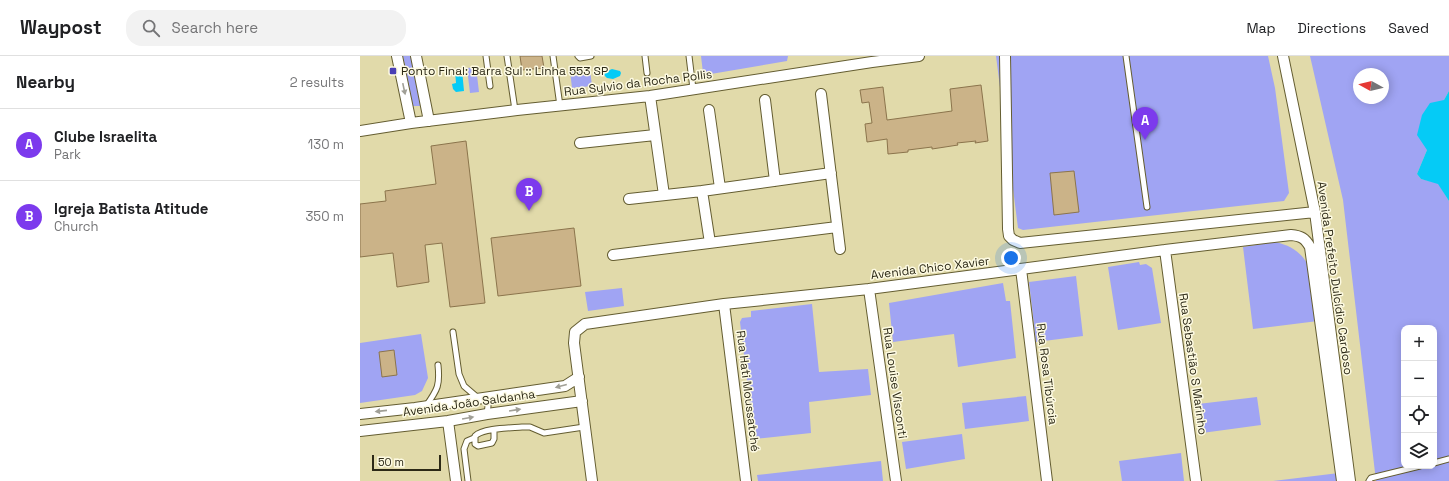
<!DOCTYPE html>
<html lang="en">
<head>
<meta charset="utf-8">
<style>
	:root { --surface:#fff; --page:#f2f2f2; --text:#202124; --muted:#757577; --line:#e0e0e0; --accent:#7c3aed }
	body { margin:0; font-family:"Space Grotesk",sans-serif; background:var(--page); color:var(--text) }
	.controls { position:absolute; right:12px; bottom:12px; display:grid; overflow:hidden; border-radius:8px; box-shadow:0 2px 10px #0003 }
	.controls button { width:36px; height:36px; display:grid; place-items:center; padding:0; border:0; border-bottom:1px solid var(--line); background:var(--surface); color:var(--text); font:20px sans-serif }
	.compass { position:absolute; left:993px; top:12px; width:36px; height:36px; border-radius:50%; background:var(--surface); box-shadow:0 2px 10px #0003; rotate:278deg }
	.scale { position:absolute; left:12px; bottom:10px; width:69px; box-sizing:border-box; padding-left:4px; border:2px solid #2c2916; border-top:0; font-size:11px; line-height:14px; white-space:nowrap; color:#2c2916; -webkit-text-stroke:3px #fdfae2; paint-order:stroke }
	.you { position:absolute; left:651px; top:202px; width:14px; height:14px; margin:-10px; border:3px solid #fff; border-radius:50%; background:#1a73e8; box-shadow:0 0 0 6px #1a73e833 }
	.badge { display:grid; place-items:center; width:26px; height:26px; border-radius:50%; background:var(--accent); color:#fff; font-size:13px; font-weight:700 }
	.pin { position:absolute; translate:-50% -33px; filter:drop-shadow(0 1px 2px #0008) }
	.pin::after { content:''; position:absolute; top:21px; width:14px; height:12px; background:inherit; clip-path:polygon(0 0,100% 0,50% 100%) }
	.list { margin:0; padding:0; list-style:none }
	h2 { display:flex; justify-content:space-between; align-items:center; height:52px; margin:0; padding:0 16px; font-size:17px }
	h2 small { font-size:13px; font-weight:400; color:var(--muted) }
	.list li { display:grid; grid-template-columns:26px 1fr auto; gap:12px; align-items:center; box-sizing:border-box; height:72px; padding:0 16px; border-top:1px solid var(--line) }
	.list b { display:block; font-size:15px; white-space:nowrap }
	.list p { margin:0; font-size:13px; white-space:nowrap; color:var(--muted) }
	.list em { font-size:13px; font-style:normal; color:var(--muted) }
	.icon { flex:none; width:22px; height:22px; fill:none; stroke:currentColor; stroke-width:2; stroke-linecap:round; stroke-linejoin:round }
	.map { position:relative; flex:none; width:1089px; height:425px; overflow:hidden }
	header { display:flex; align-items:center; gap:24px; box-sizing:border-box; height:56px; padding:0 20px; background:var(--surface); border-bottom:1px solid var(--line) }
	header strong { font-size:19px }
	nav { display:flex; gap:22px; margin-inline-start:auto; font-size:14px }
	.search { width:280px; height:36px; background:var(--page); display:flex; align-items:center; gap:10px; box-sizing:border-box; padding:0 14px; border-radius:16px; color:var(--muted); font-size:15px }
	main { display:flex }
	aside { flex:1; background:var(--surface) }
	.map>svg:first-child { display:block }
	.green { fill:#a0a4f3; fill-rule:evenodd }
	.water { fill:#05cbf6 }
	.building { fill:#cbb388; stroke:#8b744c }
	.lines { fill:none; stroke-linecap:round; stroke-linejoin:round }
	.service-casing { stroke:#645d31; stroke-width:7 }
	.minor-casing { stroke:#645d31; stroke-width:12 }
	.service { stroke:#fff; stroke-width:5 }
	.minor { stroke:#fff; stroke-width:10 }
	.oneway { fill:#a09f96 }
	.poi-dot { fill:#4a3fb5; stroke:#fdfae2; stroke-width:1.5 }
	.labels { text-anchor:middle; stroke-width:3; stroke-linejoin:round; paint-order:stroke }
	.poi-label { font-size:12px; fill:#2c2916; stroke:#fdfae2; text-anchor:start }
	.street-label { font-size:12px; fill:#2c2916; stroke:#fdfae2 }
</style>
</head>
<body>
<header>
<strong>Waypost</strong>
<div class="search"><svg class="icon" aria-label="search" viewBox="0 0 24 24"><circle cx="10" cy="10" r="6"/><path d="M15 15l6 6"/></svg>Search here</div>
<nav><a>Map</a><a>Directions</a><a>Saved</a></nav>
</header>
<main>
<aside>
<h2>Nearby<small>2 results</small></h2>
<ul class="list">
<li><span class="badge">A</span><div><b>Clube Israelita</b><p>Park</p></div><em>130 m</em></li>
<li><span class="badge">B</span><div><b>Igreja Batista Atitude</b><p>Church</p></div><em>350 m</em></li>
</ul>
</aside>
<div class="map">
<svg width="1089" height="425" viewBox="0 0 1089 425">
	<rect width="100%" height="100%" fill="#e1daaa"/>
	<path class="green" d="M43,0H51L61,50H53Z
		M341,0H428L427,5L345,19L343,17Z
		M636,0H908L915,32L929,137L924,145L663,174L658,172Z
		M950,0H1089V35L1084,44L1067,94L1057,118L1061,123L1078,127L1089,145V425H1016L983,144ZM999,18H1023V42H999ZM1044,272H1074V410H1044Z
		M116,11L119,36L110,37L107,12Z
		M230,13L232,30L212,32L210,15Z
		M915,186C958,195 953,231 958,265L893,273L883,191Z
		M779,206L780,209L786,208L792,212L801,267L758,274L748,211Z
		M716,220L723,280L676,286L669,226Z
		M643,227L646,245H650L656,302L598,311L594,278L533,286L529,247Z
		M262,232L264,250L228,255L225,236Z
		M452,248L459,316L508,313L511,339L449,346L451,377L394,383L380,266L382,262L391,261V255Z
		M61,278L68,322L62,335L55,339L0,347V287Z
		M666,340L669,365L605,373L602,347Z
		M897,341L901,369L842,377L838,348Z
		M602,378L605,403L546,413L542,386Z
		M821,397L824,425H762L759,405Z
		M521,405L523,425H398L397,419Z
		M979,417L980,425H913Z"/>
	<path class="water" d="M252,13L260,15L261,17L260,20L253,23L247,22L244,19L245,16Z
		M102,14L104,35L96,36L93,33L92,28L96,27L95,15Z
		M1089,35V145L1078,128L1061,123L1057,118L1067,94L1057,79L1062,59L1070,47L1084,44Z"/>
	<path class="building" d="M160,0H182L184,12L162,14Z
		M621,29L628,85L615,87L616,85L597,87L598,89L572,93V91L548,94V96L528,98L527,83L507,86L505,68L512,67L509,46L502,47L500,34L523,31L527,64L592,55L590,33Z
		M106,85L125,247L90,251L82,187L65,189L69,226L37,231L33,197L0,201V148L26,145L25,135L76,128L71,90Z
		M714,115L719,156L694,159L690,117Z
		M214,172L221,230L138,240L131,182Z
		M34,294L37,319L22,321L19,296Z"/>
	<g class="lines">
		<g class="service-casing">
			<path id="service" d="M126,0L130,30
				M147,0L155,54
				M193,0L200,50
				M218,0L220,2L231,0
				M285,0L287,17
				M329,0L333,33
				M766,0L787,151
				M93,276L99,318L104,330L118,342
				M66,350C78,333 80,329 78,309
				M127,358L129,342
				M134,374V383L132,387L118,390L115,388V380C123,372 150,372 162,371H170L184,377L224,371
				M1074,407L1089,403
				M108,425L104,393L107,385L114,382
				M1009,425L1011,422L1060,410"/>
		</g>
		<g class="minor-casing">
			<path id="minor" d="M37,0L51,67
				M56,0L69,65
				M645,0L648,173L649,180L653,184L660,187L955,156
				M923,0L955,156L990,425
				M461,38L480,193
				M290,40L304,139
				M405,44L415,125
				M349,54L360,132
				M0,75L51,67L157,54L290,40L512,6L559,0
				M220,87L295,79
				M342,135L350,187
				M269,143L342,135L471,117
				M805,194L836,425
				M253,199L477,171
				M661,213L687,425
				M509,233L536,425
				M364,248L386,425
				M0,358L55,352L205,330L219,321
				M88,365L96,425
				M0,375L88,365L127,358L222,345
				M232,425L214,287L215,276L225,268L364,248L509,233L805,194L931,179C941,180 945,182 950,191L982,425"/>
		</g>
		<use href="#service" class="service"/>
		<use href="#minor" class="minor"/>
	</g>
	<defs><path id="oneway-solid" d="M-6-.8H1V-3.2L6.5 0L1 3.2V.8H-6Z"/></defs>
	<g class="oneway">
		<use href="#oneway-solid" transform="translate(44 33) rotate(78)"/>
		<use href="#oneway-solid" transform="translate(201 330) rotate(165)"/>
		<use href="#oneway-solid" transform="translate(155 354) rotate(-9)"/>
		<use href="#oneway-solid" transform="translate(21 355) rotate(174)"/>
		<use href="#oneway-solid" transform="translate(108 362) rotate(-10)"/>
	</g>
	<rect class="poi-dot" x="29" y="11" width="8" height="8" rx="2"/>
	<g class="labels">
		<g class="poi-label">
			<text x="41" y="19">Ponto Final: Barra Sul :: Linha 553 SP</text>
		</g>
		<g class="street-label">
			<text transform="translate(278 27) rotate(-7)" y="4">Rua Sylvio da Rocha Pollis</text>
			<text transform="translate(570 212) rotate(-7)" y="4">Avenida Chico Xavier</text>
			<text transform="translate(975 222) rotate(82)" y="4">Avenida Prefeito Dulcídio Cardoso</text>
			<text transform="translate(833 308) rotate(82)" y="4">Rua Sebastião S Marinho</text>
			<text transform="translate(687 318) rotate(83)" y="4">Rua Rosa Tibúrcia</text>
			<text transform="translate(535 327) rotate(82)" y="4">Rua Louise Visconti</text>
			<text transform="translate(388 335) rotate(83)" y="4">Rua Hati Moussatché</text>
			<text transform="translate(109 347) rotate(-8)" y="4">Avenida João Saldanha</text>
		</g>
	</g>
</svg>
<div class="controls">
<button>+</button>
<button>−</button>
<button><svg class="icon" aria-label="locate" viewBox="0 0 24 24"><circle cx="12" cy="12" r="6"/><path d="M12 2v4M12 18v4M2 12h4M18 12h4"/></svg></button>
<button><svg class="icon" aria-label="layers" viewBox="0 0 24 24"><path d="M12 4l9 5-9 5-9-5zM3 14l9 5 9-5"/></svg></button>
</div>
<svg class="compass" viewBox="-18 -18 36 36"><path d="M0-13l5 13h-10z" fill="#e53935"/><path d="M0 13l5-13h-10z" fill="#757577"/></svg>
<div class="scale">50 m</div>
<div class="you"></div>
<div class="pin badge" style="left:785px;top:84px">A</div>
<div class="pin badge" style="left:169px;top:155px">B</div>
</div>
</main>
</body>
</html>
